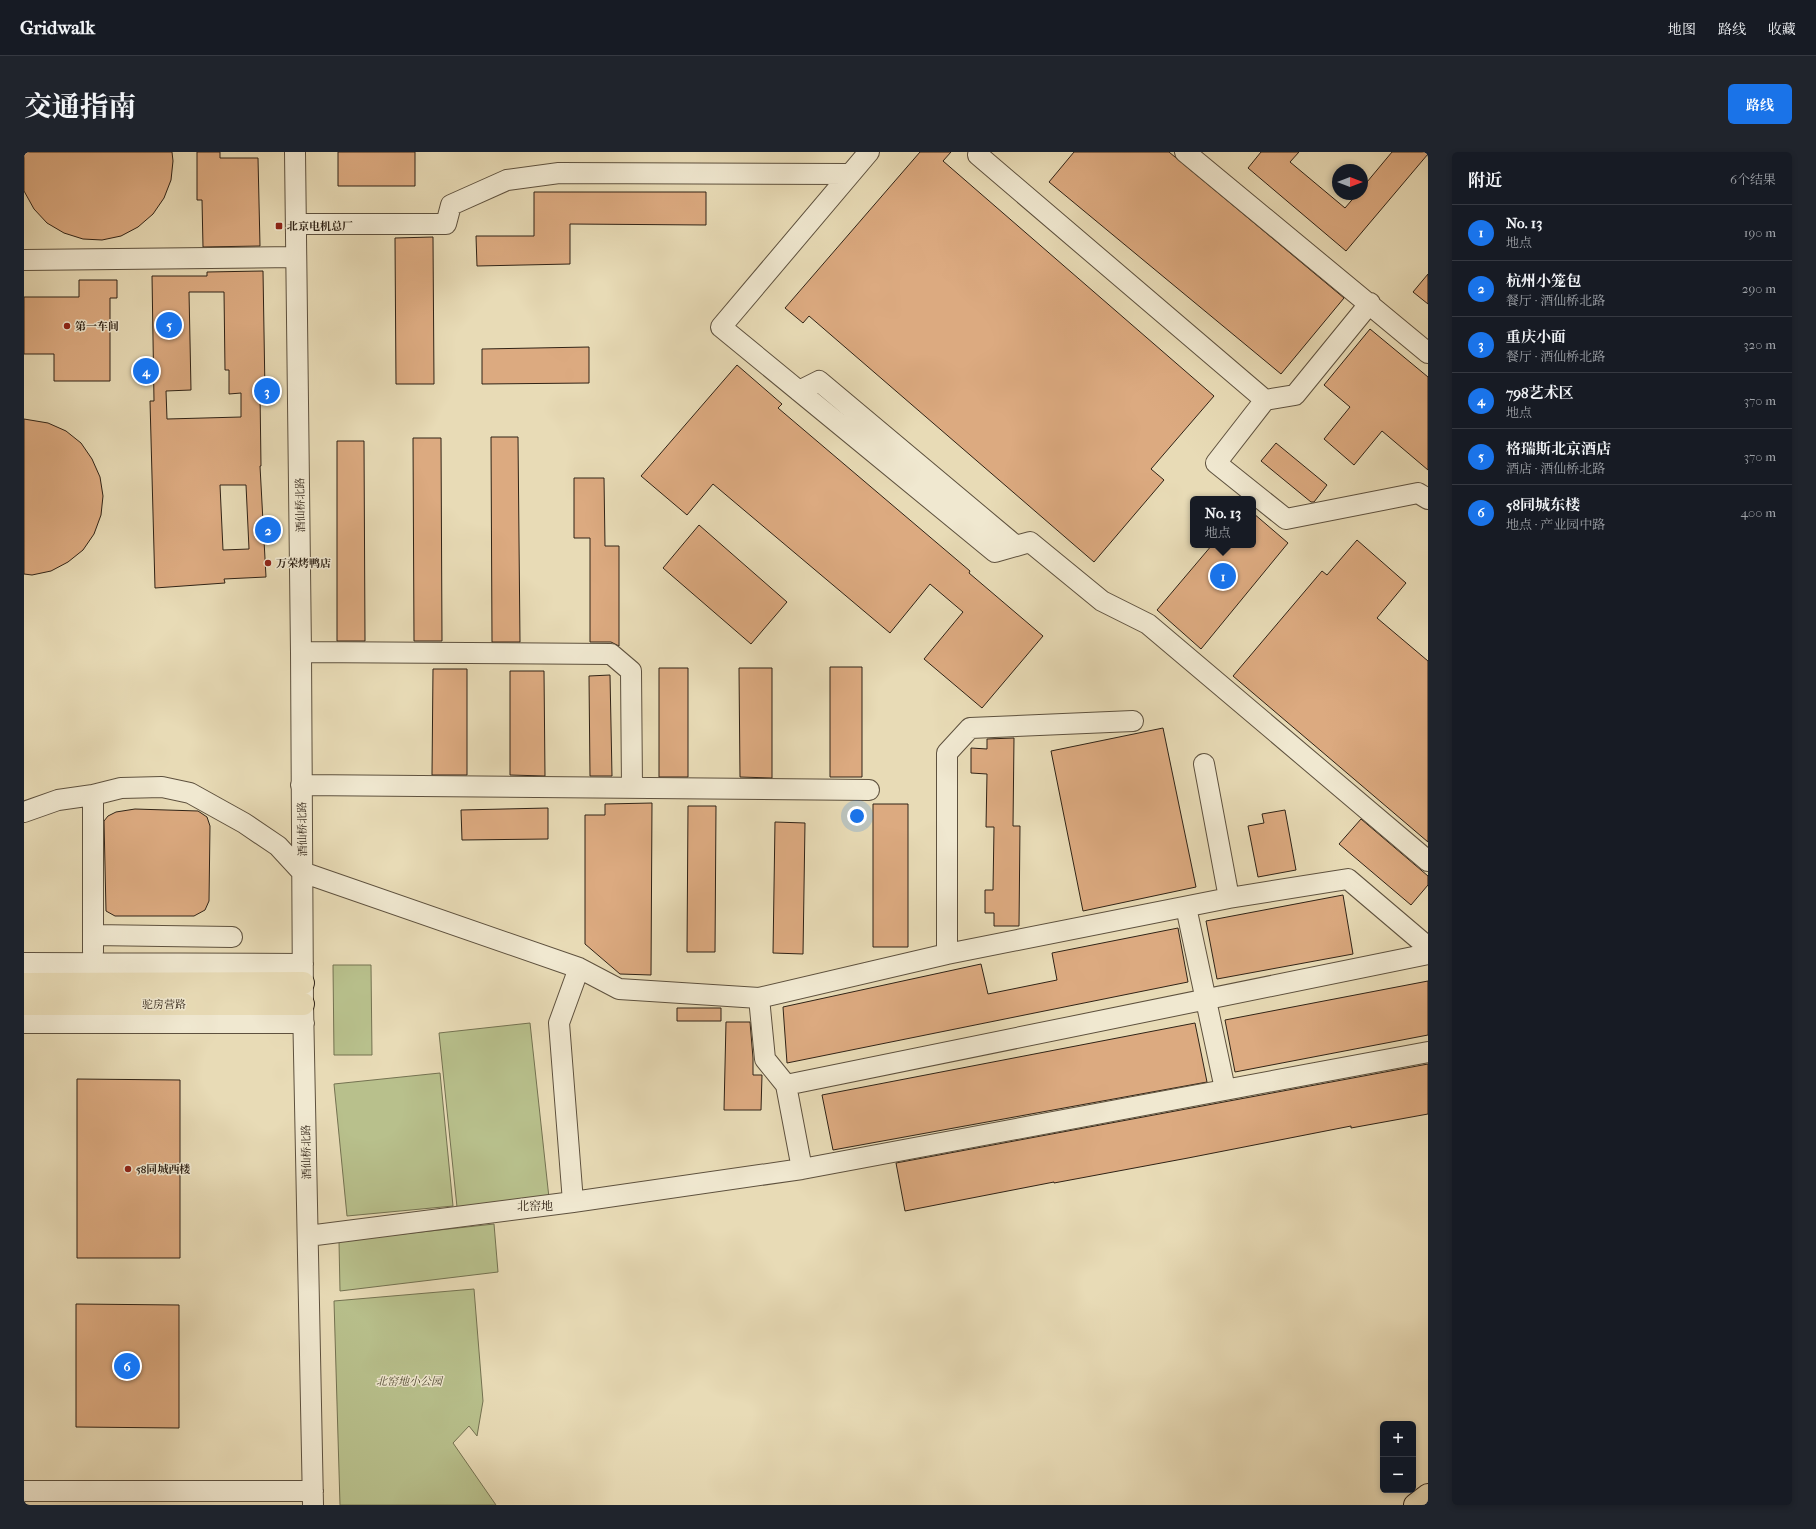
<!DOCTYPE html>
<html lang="zh">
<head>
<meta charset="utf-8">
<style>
	:root { --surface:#171b24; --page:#20242c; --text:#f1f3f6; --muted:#9ea1a6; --line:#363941; --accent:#1a73e8 }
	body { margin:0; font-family:"IM FELL French Canon","Noto Serif SC",serif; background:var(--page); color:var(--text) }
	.controls { position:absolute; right:12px; bottom:12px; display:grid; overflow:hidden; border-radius:6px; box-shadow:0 2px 6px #0003 }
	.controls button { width:36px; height:36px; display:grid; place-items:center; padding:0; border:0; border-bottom:1px solid var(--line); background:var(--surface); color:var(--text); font:20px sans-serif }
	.compass { position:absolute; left:1308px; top:12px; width:36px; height:36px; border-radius:50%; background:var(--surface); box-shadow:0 2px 6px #0003; rotate:90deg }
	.you { position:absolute; left:833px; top:664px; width:14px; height:14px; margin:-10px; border:3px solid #fff; border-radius:50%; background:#1a73e8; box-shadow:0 0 0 6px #1a73e833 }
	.badge { display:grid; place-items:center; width:26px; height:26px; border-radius:50%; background:var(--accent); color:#fff; font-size:13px; font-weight:700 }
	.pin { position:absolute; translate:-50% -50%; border:2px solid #fff; box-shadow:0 1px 4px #0006 }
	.popup { position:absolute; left:1166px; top:344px; width:66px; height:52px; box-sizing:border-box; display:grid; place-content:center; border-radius:6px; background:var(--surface); filter:drop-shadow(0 1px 3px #0005); font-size:13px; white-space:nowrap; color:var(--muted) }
	.popup b { font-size:15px; color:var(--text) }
	.popup::after { content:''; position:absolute; left:50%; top:100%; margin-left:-8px; border:8px solid transparent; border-top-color:var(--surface) }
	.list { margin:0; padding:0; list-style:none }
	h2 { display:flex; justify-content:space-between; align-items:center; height:52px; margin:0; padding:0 16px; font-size:17px }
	h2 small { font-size:13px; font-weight:400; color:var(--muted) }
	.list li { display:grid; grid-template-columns:26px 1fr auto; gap:12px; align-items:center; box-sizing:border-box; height:56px; padding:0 16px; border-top:1px solid var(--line) }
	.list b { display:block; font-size:15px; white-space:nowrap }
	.list p { margin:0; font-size:13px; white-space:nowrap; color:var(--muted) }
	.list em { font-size:13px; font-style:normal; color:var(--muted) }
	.map { position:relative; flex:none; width:1404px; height:1353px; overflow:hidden; border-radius:6px }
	header { display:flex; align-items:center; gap:24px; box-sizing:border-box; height:56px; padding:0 20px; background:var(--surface); border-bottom:1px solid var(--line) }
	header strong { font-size:19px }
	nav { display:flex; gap:22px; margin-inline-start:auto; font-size:14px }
	.intro { display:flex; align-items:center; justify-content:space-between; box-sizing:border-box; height:96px; padding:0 24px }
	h1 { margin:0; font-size:28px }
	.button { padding:10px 18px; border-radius:6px; background:var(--accent); color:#fff; font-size:14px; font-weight:700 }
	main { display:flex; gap:24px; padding:0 24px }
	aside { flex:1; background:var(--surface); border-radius:6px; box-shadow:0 2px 6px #0003 }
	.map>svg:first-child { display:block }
	.green { fill:#b8c08c; stroke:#747251 }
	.building { fill:#dcaa80; stroke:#302316; fill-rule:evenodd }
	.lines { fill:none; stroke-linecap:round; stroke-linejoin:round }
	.minor-casing { stroke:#5e513e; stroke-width:22 }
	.major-casing { stroke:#302316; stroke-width:24 }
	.highway-casing { stroke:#302316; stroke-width:24 }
	.minor { stroke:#f0e8d0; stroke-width:20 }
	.major { stroke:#e8dbb6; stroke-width:22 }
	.highway { stroke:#e8dbb6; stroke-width:22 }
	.poi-dot { fill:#8f2418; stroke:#f0e8d0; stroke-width:1.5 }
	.labels { text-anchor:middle; stroke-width:3; stroke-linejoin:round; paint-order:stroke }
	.poi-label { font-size:11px; font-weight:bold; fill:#302316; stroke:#f0e8d0; text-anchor:start }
	.street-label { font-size:11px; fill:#302316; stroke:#f0e8d0 }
	.park-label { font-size:11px; font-style:italic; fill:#524a34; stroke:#f0e8d0 }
	.neighbourhood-label { font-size:12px; fill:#302316; stroke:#f0e8d0 }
</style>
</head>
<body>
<header>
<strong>Gridwalk</strong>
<nav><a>地图</a><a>路线</a><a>收藏</a></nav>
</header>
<div class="intro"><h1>交通指南</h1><a class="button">路线</a></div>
<main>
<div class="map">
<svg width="1404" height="1353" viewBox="0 0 1404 1353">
	<rect width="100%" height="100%" fill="#e8dbb6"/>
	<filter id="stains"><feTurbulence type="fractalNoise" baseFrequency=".005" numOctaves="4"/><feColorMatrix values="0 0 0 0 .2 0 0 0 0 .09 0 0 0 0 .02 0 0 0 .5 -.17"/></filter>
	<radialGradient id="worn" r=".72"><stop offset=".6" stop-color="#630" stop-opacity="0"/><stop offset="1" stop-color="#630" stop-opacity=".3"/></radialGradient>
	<path class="green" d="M309,813H347L348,903H310Z
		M506,871L525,1046L433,1055L415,881Z
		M416,921L429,1054L323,1064L310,932Z
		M470,1072L474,1120L316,1139L315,1089Z
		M450,1137L459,1249L453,1284L445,1274L429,1291L472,1353H316L310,1149Z"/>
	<path class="building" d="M0,0H148L149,9L147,28L140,46L129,62L114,75L97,84L78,88L59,87L40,81L23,71L10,57L0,39Z
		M173,0H196V6H234L236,94L179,95L178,48H173Z
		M314,0H391V34H314Z
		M896,0H927L919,9L1190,244L1127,317L1140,328L1070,410L785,164L779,171L761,156Z
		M1050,0H1145L1320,146L1257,222L1025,30Z
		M1237,0H1275L1266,10L1321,56L1333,42H1338V36L1368,0H1404V2L1322,99L1224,16Z
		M510,40H682V73L546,72V112L453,114L452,84H510Z
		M409,85L410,232H372L371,86Z
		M239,119L241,241H236L237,314H236L242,425L200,427L201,431L131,436L126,249H130L128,124H183V120ZM165,140H200L201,218H205V242L217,241V265L143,267L142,239L167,238ZM196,333H222L225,397L199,398Z
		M1404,122V152L1389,140Z
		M55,128H93V146H86V229H30V202H0V145H55Z
		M1346,177L1404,225V318L1358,279L1330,313L1300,287L1326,255L1300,233Z
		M565,195V231L458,232V197Z
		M713,213L758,252L754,256L946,419L945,421L1019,484L958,556L900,507L939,460L906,432L866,481L689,332L663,363L617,324Z
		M0,267L24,271L42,279L57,291L68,307L76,325L79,344L77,363L70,382L59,398L44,410L27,419L8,423L0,422Z
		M467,285H494L496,490H468Z
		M389,286H417L418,489H390Z
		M313,289H340L341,489H313Z
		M1252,291L1303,333L1290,350H1287L1237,309Z
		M550,326H580L581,394H595V494L587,490H566V386H550Z
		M1229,361L1264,391L1177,497L1133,458L1188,393H1229Z
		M675,373L763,450L727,492L639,416Z
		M1333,388L1382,431L1353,466L1404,509V690L1209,524L1298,419L1303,423Z
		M806,515H838V625H806Z
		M635,516H664V625H635Z
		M715,516H748V626L716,625Z
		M409,517H443V623H408Z
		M486,519H520L521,624L486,623Z
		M586,523L588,624H566L565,524Z
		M1139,576L1172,735L1059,759L1027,599Z
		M990,586L989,674H996L995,774H970V761H961V738H969L970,675H962L963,622L947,621V596L963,597V587Z
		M628,651L627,823L596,822L561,792V663H581V652Z
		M849,652H884V795H849Z
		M664,654H692L691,800H663Z
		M524,656V687L438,688L437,658Z
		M111,657L174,659L183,665L186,674L185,749L181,758L170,764H91L82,759L80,669L84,664L92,660Z
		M1261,658L1272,718L1234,725L1224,674L1240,671L1238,662Z
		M1337,667L1404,724V733L1387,753L1315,692Z
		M751,670L781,671L779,802L749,801Z
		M1319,743L1329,802L1193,827L1182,769Z
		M1154,776L1164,830L763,911L759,855L957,812L964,842L1033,828L1028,801Z
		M1404,829V883L1211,920L1201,868Z
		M653,856H697V869H653Z
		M702,870H726L729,906V923H738L737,958H700Z
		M1171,871L1183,930L809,998L798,943Z
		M1404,912V962L1327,976V974L1164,1006L1030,1031V1030L881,1059L872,1011Z
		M53,927L156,928V1106H53Z
		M52,1152L155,1153V1276L52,1275Z"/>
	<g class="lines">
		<g class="minor-casing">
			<path id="minor" d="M271,0L277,500L279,852L289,1353
				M845,0L697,175L971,400L1006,390L1078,449L1124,472L1404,709
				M1161,0L1404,201
				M954,3L1241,248
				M272,72H422L427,53L483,28L535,21L826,22
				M0,108L272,105
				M1346,151L1271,243L1241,248L1192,311L1262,367L1394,341L1404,347
				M775,239L795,229L992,394
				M277,500L587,502L607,519L608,636
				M1180,612L1205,746
				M277,633L845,638
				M0,660L34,648L69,643
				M1162,755L1201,937
				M69,783L208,785
				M69,800V643L97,636L138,635L166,641L220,671L254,694L278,720L555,816L595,837L735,846
				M923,802V601L946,576L1109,569
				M0,811L279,812
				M0,871H280
				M762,933L1404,802
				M778,1017L762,933L741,907L735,846L923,802L1205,746L1324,727L1404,795
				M549,1050L535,871L555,816
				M284,1084L549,1050L778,1017L1404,900
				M0,1339H289"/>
		</g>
		<g class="major-casing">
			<path id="major" d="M0,832L279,831
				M0,852H279"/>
		</g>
		<g class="highway-casing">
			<path id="highway" d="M1391,1353L1404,1343"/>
		</g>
		<use href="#minor" class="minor"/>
		<use href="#major" class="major"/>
		<use href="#highway" class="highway"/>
	</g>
	<g class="poi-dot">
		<rect x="251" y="70" width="8" height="8" rx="2"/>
		<circle cx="43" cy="174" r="4"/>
		<circle cx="244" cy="411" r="4"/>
		<circle cx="104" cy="1017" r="4"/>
	</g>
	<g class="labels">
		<g class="poi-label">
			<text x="263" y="78">北京电机总厂</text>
			<text x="51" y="178">第一车间</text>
			<text x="252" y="415">万荣烤鸭店</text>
			<text x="112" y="1021">58同城西楼</text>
		</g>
		<g class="street-label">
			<text transform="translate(276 353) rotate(-91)" y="4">酒仙桥北路</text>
			<text transform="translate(278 677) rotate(-91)" y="4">酒仙桥北路</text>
			<text x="140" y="856">驼房营路</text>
			<text transform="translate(282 1000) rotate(-91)" y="4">酒仙桥北路</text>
		</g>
		<g class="park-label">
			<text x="385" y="1233">北窑地小公园</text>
		</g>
		<g class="neighbourhood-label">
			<text x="511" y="1058">北窑地</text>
		</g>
	</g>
	<rect width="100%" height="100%" filter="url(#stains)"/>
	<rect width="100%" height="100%" fill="url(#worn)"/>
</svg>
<div class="controls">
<button>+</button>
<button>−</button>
</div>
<svg class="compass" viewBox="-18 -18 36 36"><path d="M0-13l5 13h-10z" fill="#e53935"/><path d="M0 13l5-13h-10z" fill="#9ea1a6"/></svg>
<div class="you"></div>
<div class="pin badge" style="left:1199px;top:424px">1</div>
<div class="popup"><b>No. 13</b>地点</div>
<div class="pin badge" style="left:244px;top:378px">2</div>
<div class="pin badge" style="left:243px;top:239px">3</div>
<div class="pin badge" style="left:122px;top:219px">4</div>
<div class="pin badge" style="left:145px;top:173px">5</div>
<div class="pin badge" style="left:103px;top:1214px">6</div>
</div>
<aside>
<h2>附近<small>6个结果</small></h2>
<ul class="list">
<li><span class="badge">1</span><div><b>No. 13</b><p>地点</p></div><em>190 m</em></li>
<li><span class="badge">2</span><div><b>杭州小笼包</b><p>餐厅 · 酒仙桥北路</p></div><em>290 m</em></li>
<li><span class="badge">3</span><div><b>重庆小面</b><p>餐厅 · 酒仙桥北路</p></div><em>320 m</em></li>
<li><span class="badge">4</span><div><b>798艺术区</b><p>地点</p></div><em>370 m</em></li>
<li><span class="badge">5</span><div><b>格瑞斯北京酒店</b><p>酒店 · 酒仙桥北路</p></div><em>370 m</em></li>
<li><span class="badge">6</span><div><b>58同城东楼</b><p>地点 · 产业园中路</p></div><em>400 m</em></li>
</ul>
</aside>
</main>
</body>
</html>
